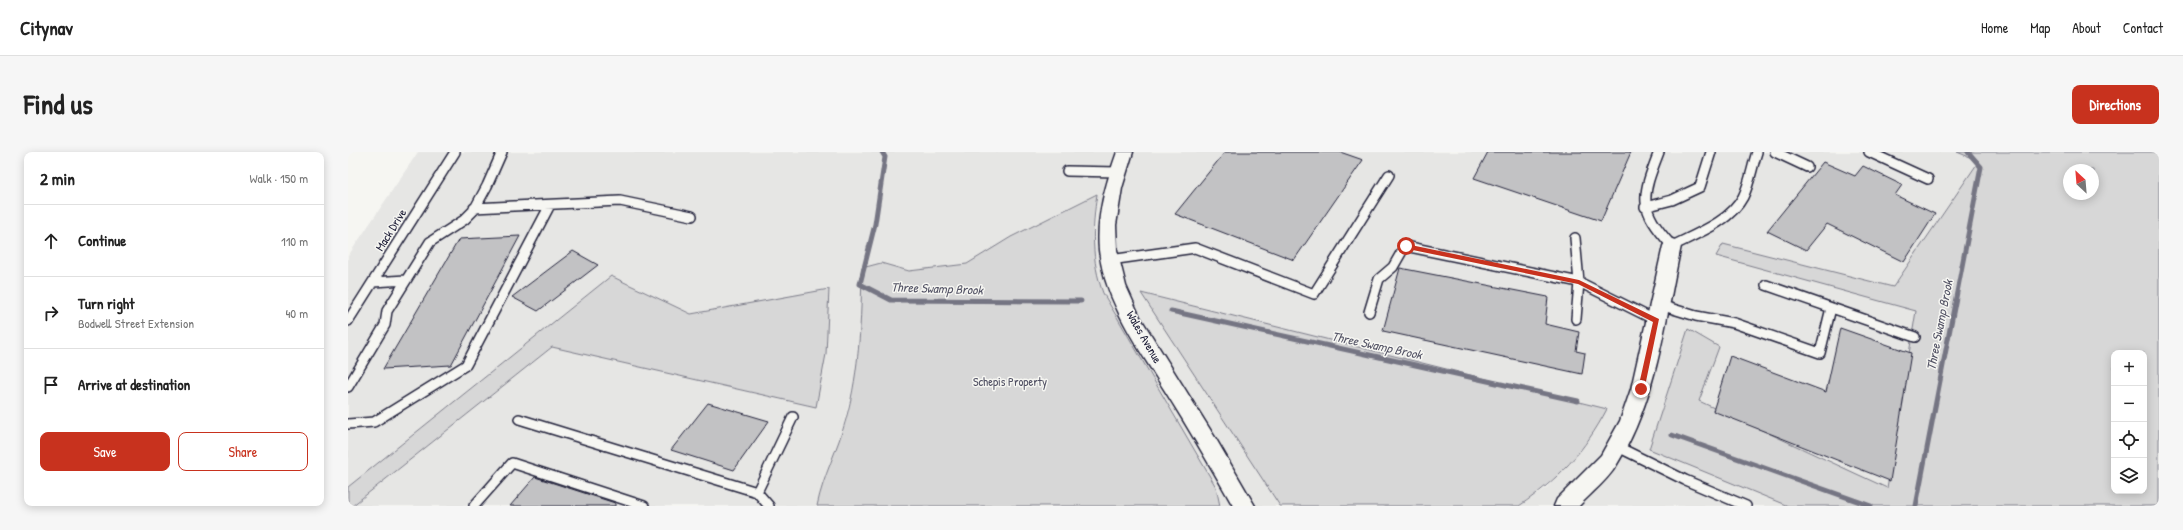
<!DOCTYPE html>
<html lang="en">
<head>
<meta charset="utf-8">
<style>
	:root { --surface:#fff; --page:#f6f6f6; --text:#222; --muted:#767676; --line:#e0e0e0; --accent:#c8321e }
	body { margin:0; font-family:"Patrick Hand",sans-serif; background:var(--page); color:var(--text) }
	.controls { position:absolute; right:12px; bottom:12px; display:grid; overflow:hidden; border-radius:8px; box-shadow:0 2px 10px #0003 }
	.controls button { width:36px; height:36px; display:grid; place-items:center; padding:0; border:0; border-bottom:1px solid var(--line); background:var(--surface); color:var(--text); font:20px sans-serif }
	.compass { position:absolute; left:1715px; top:12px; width:36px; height:36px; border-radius:50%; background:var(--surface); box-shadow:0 2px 10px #0003; rotate:334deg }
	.stop { position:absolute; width:12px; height:12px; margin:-9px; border:3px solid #c8321e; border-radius:50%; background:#fff }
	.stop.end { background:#c8321e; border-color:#fff; box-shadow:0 1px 4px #0008 }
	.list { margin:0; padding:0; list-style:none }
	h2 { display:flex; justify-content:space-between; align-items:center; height:52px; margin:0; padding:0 16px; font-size:17px }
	h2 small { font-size:13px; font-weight:400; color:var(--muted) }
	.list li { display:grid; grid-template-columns:26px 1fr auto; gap:12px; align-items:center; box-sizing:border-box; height:72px; padding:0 16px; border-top:1px solid var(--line) }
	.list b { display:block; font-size:15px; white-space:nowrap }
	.list p { margin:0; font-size:13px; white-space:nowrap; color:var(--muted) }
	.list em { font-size:13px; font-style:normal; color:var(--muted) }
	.actions { display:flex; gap:8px; padding:12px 16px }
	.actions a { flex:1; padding:9px 0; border:1px solid var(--accent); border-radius:8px; text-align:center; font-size:14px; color:var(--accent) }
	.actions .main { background:var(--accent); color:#fff }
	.icon { flex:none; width:22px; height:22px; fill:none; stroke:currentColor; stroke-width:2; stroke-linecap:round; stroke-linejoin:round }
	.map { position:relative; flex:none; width:1811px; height:354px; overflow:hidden; border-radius:8px }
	header { display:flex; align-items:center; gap:24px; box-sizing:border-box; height:56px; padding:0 20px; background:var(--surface); border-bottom:1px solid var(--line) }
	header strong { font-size:19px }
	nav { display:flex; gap:22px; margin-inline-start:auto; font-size:14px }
	.intro { display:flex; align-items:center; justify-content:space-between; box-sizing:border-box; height:96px; padding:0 24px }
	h1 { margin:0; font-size:28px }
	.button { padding:10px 18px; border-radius:8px; background:var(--accent); color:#fff; font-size:14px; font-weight:700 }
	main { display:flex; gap:24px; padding:0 24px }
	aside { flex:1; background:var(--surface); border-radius:8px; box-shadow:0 2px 10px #0003 }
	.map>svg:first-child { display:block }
	.built { fill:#e6e6e4 }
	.green { fill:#d7d7d7; stroke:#7c7c89; fill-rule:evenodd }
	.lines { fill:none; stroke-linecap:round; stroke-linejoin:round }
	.stream { stroke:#757583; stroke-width:5 }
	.building { fill:#c2c2c4; stroke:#22223b }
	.service-casing { stroke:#22223b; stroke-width:12 }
	.minor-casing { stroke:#22223b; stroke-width:3 }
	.service { stroke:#f6f6f2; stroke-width:9 }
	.minor { fill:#f6f6f2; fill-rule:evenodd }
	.route { fill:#c8321e }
	.labels { text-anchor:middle; stroke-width:3; stroke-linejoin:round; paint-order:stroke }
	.street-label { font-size:12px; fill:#22223b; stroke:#f6f6f2 }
	.park-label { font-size:12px; fill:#4f4f62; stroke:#f6f6f2 }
	.water-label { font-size:13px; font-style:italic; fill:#535365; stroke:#f6f6f2 }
</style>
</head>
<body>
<header>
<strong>Citynav</strong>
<nav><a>Home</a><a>Map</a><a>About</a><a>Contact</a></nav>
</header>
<div class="intro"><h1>Find us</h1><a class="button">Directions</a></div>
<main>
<aside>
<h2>2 min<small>Walk · 150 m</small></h2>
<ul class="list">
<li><svg class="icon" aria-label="ahead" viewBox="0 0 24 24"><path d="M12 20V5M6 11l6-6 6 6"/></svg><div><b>Continue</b></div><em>110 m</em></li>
<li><svg class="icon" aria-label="right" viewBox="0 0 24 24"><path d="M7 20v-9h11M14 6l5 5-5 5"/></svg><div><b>Turn right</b><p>Bodwell Street Extension</p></div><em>40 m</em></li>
<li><svg class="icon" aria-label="arrive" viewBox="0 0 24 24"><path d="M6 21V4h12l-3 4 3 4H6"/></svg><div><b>Arrive at destination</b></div></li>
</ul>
<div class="actions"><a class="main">Save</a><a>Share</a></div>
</aside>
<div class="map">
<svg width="1811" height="354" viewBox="0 0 1811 354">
	<rect width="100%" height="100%" fill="#f6f6f2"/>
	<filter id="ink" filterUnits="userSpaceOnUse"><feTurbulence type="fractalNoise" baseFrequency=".025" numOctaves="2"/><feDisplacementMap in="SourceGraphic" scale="8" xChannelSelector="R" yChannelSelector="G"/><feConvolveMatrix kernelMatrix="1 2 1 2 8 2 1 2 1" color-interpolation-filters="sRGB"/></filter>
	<g filter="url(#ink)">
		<path class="built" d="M70,0H1653L1625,354H1171L1198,336L1238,292L1259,257L794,141L932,354H872L868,335L755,141L748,119L746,97L749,42L663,85L619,112L561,119L533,111L514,116L513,173L509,218L491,292L479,321L469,354H4L204,195L468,255L481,138L343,162L263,124L0,335V104Z"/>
		<path class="green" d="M1609,0H1811V354H1440L1301,297L1340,177L1371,195L1351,249L1539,336L1568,159L1368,104L1375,92L1545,135L1631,9ZM1721,18H1745V42H1721ZM1766,201H1796V339H1766Z
			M749,42C744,75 743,109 755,141L868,335L872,354H469C475,324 490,297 498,267C512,217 513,167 514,116L533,111L561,119L619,112L663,85Z
			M263,124L343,162L481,137L478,202L468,255L204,195L4,354H0V335Z
			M793,141L1259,257C1237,299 1210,328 1171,354H932Z"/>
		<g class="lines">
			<path class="stream" d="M534,0L537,5L527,72L512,132L543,148L733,149
				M823,159L1230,249
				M1324,283L1523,354
				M1568,354L1633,15L1620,0"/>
		</g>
		<path class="building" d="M877,0H992L1015,8L946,108L827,62Z
			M1140,0H1283L1253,69L1126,26Z
			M1475,10L1507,24L1515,14L1554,33L1547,43L1587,62L1556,110L1479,72L1458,98L1419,79Z
			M172,84L103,213L35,217L111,87Z
			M225,99L250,113L190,159L164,145Z
			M1052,116L1200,145L1197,172L1231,180L1228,199L1237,201L1234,222L1035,179Z
			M1492,176L1563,201L1542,329L1365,259L1382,204L1478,240Z
			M360,251L421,269L386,318L323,298Z
			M187,325L267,351V354H162Z"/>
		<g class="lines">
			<g class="service-casing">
				<path id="service" d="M1311,0C1293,46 1290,56 1324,94C1348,82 1382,70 1395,45C1402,31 1404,15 1409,0
					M1427,0L1459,15
					M1521,0L1580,27
					M719,19L770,20
					M1297,55L1324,48L1352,35L1363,0
					M126,56L272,49L344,64
					M1227,86L1231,130L1228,167
					M762,108L847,96L966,142L1041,23
					M25,130L58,128
					M1418,133L1567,185
					M1312,153L1348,164L1386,171L1472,201L1483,156
					M1021,160L1031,127L1045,115L1057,94L1231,130L1309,169
					M0,169L107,0
					M0,235L37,173L39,159L82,90L116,68L126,58L139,34L154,0
					M171,267L409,340
					M0,272L26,270L118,213L202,53
					M1270,295L1337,328L1398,354
					M126,354L164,311L296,354
					M421,354L409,340L445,265"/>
			</g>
			<g class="minor-casing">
				<path id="minor" d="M769,0H785L774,36L768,73L769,98L778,134L792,165L868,287L907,354H885C863,315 841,277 817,239C790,195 757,150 751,98C748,64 758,31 769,0Z
					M1324,87L1330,89L1333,94C1317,169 1309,248 1268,314C1259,329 1243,341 1231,354H1206L1209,347L1253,303L1272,269L1283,237L1315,94L1318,89Z"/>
			</g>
			<use href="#service" class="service"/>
			<use href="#minor" class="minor"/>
		</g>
	</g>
	<path class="route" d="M1058,92L1231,128L1311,167L1296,239L1293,240L1290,237L1305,170L1230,132L1055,96V93Z"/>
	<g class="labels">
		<g class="street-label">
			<text transform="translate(43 78) rotate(-58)" y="4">Mack Drive</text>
			<text transform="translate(796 185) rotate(60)" y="4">Wales Avenue</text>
		</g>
		<g class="park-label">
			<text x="662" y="234">Schepis Property</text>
		</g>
		<g class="water-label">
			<text transform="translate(589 136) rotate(2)" y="5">Three Swamp Brook</text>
			<text transform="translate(1591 173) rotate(-79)" y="5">Three Swamp Brook</text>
			<text transform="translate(1029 193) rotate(12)" y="5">Three Swamp Brook</text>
		</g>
	</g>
</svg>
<div class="controls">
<button>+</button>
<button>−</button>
<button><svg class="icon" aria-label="locate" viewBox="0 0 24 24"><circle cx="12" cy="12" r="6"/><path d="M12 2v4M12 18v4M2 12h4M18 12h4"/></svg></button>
<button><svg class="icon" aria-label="layers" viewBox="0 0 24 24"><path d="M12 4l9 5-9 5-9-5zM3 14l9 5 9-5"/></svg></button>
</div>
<svg class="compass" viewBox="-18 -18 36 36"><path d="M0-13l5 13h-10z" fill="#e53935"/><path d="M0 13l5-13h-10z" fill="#767676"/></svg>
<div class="stop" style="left:1058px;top:94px"></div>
<div class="stop end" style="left:1293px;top:237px"></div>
</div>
</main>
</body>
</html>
